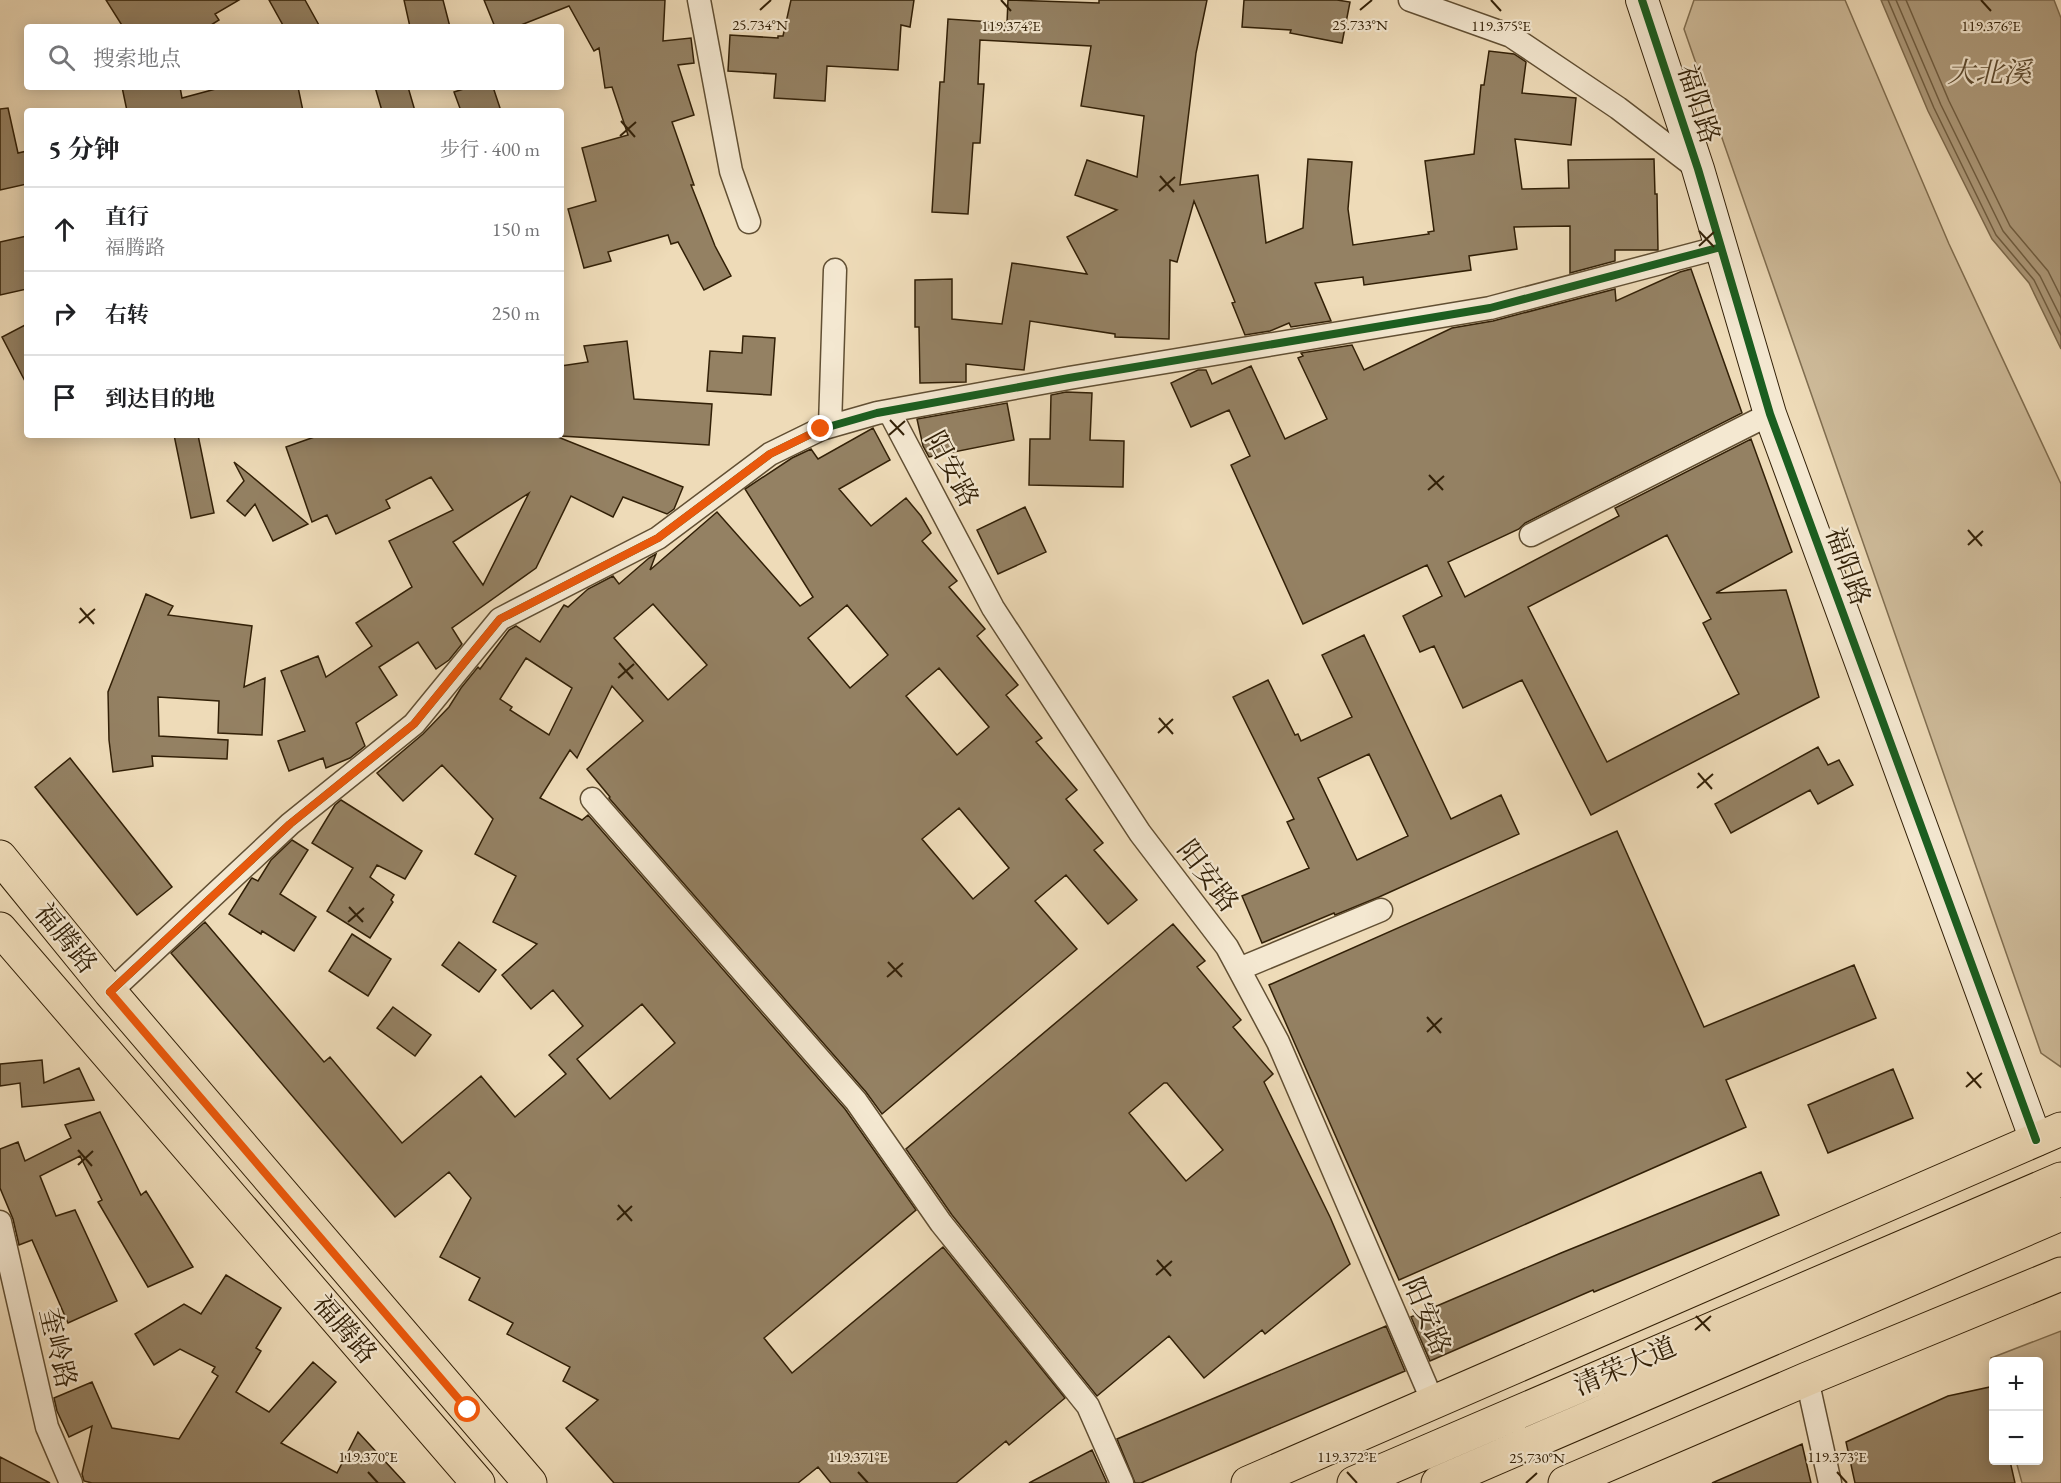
<!DOCTYPE html>
<html lang="zh">
<head>
<meta charset="utf-8">
<style>
	:root { --surface:#fff; --page:#f6f6f6; --text:#202124; --muted:#757577; --line:#e0e0e0 }
	body { margin:0; font-family:"EB Garamond","Noto Serif SC",serif; background:var(--page); color:var(--text) }
	.controls { position:absolute; right:18px; bottom:18px; display:grid; overflow:hidden; border-radius:6px; box-shadow:0 3px 15px #0003 }
	.controls button { width:54px; height:54px; display:grid; place-items:center; padding:0; border:0; border-bottom:2px solid var(--line); background:var(--surface); color:var(--text); font:30px sans-serif }
	.stop { position:absolute; width:18px; height:18px; margin:-14px; border:4px solid #ea580c; border-radius:50%; background:#fff }
	.stop.end { background:#ea580c; border-color:#fff; box-shadow:0 2px 6px #0008 }
	.list { margin:0; padding:0; list-style:none }
	h2 { display:flex; justify-content:space-between; align-items:center; height:78px; margin:0; padding:0 24px; font-size:26px }
	h2 small { font-size:20px; font-weight:400; color:var(--muted) }
	.list li { display:grid; grid-template-columns:39px 1fr auto; gap:18px; align-items:center; box-sizing:border-box; height:84px; padding:0 24px; border-top:2px solid var(--line) }
	.list b { display:block; font-size:22px; white-space:nowrap }
	.list p { margin:0; font-size:20px; white-space:nowrap; color:var(--muted) }
	.list em { font-size:20px; font-style:normal; color:var(--muted) }
	.icon { flex:none; width:33px; height:33px; fill:none; stroke:currentColor; stroke-width:2; stroke-linecap:round; stroke-linejoin:round }
	.map { position:relative; flex:none; width:2061px; height:1483px; overflow:hidden }
	.search { position:absolute; background:var(--surface); box-shadow:0 3px 15px #0003; left:24px; top:24px; width:540px; height:66px; display:flex; align-items:center; gap:15px; box-sizing:border-box; padding:0 21px; border-radius:6px; color:var(--muted); font-size:22px }
	.panel { position:absolute; background:var(--surface); box-shadow:0 3px 15px #0003; left:24px; top:108px; width:540px; height:330px; border-radius:6px }
	.map>svg:first-child { display:block }
	.green { fill:#cebb9a; stroke:#806e50; stroke-width:1.5 }
	.water { fill:#ae9b7c; stroke:#7c6a4d; stroke-width:1.5 }
	.lines { fill:none; stroke-linecap:round; stroke-linejoin:round }
	.shore { stroke:#705e42; stroke-width:1.5 }
	.building { fill:#948163; stroke:#322007; stroke-width:1.5; fill-rule:evenodd }
	.street-casing { stroke:#614f33; stroke-width:25 }
	.secondary-casing { stroke:#322007; stroke-width:34 }
	.primary-casing { stroke:#322007; stroke-width:35 }
	.street { stroke:#f4e8d1; stroke-width:22 }
	.secondary { stroke:#f4e8d1; stroke-width:32 }
	.primary { stroke:#eedbb8; stroke-width:33 }
	.cycleway-casing { stroke:#f4e8d1; stroke-width:11 }
	.cycleway { stroke:#1b5e20; stroke-width:8 }
	.route { stroke:#ea580c; stroke-width:8 }
	.ticks { fill:none; stroke:#322007; stroke-width:2 }
	.labels { text-anchor:middle; stroke-width:4.5; stroke-linejoin:round; paint-order:stroke }
	.street-label { font-size:27px; fill:#322007; stroke:#f4e8d1 }
	.water-label { font-size:28px; font-style:italic; fill:#5d4b30; stroke:#f4e8d1 }
	.ticks-label { font-size:15px; text-anchor:middle; fill:#322007; stroke:#f4e8d1; stroke-width:4.5; stroke-linejoin:round; paint-order:stroke }
</style>
</head>
<body>
<div class="map">
<svg width="2061" height="1483" viewBox="0 0 2061 1483">
	<rect width="100%" height="100%" fill="#eedbb8"/>
	<filter id="stains"><feTurbulence type="fractalNoise" baseFrequency=".00333" numOctaves="4"/><feColorMatrix values="0 0 0 0 .2 0 0 0 0 .09 0 0 0 0 .02 0 0 0 .5 -.17"/></filter>
	<radialGradient id="worn" r=".72"><stop offset=".6" stop-color="#630" stop-opacity="0"/><stop offset="1" stop-color="#630" stop-opacity=".3"/></radialGradient>
	<path class="green" d="M1694,0H1845L1949,244L2061,484V1067L2041,1053L1684,29Z
		M2061,1331V1483H2022L2016,1461L2038,1460V1362H1994L1993,1367L1991,1358Z"/>
	<path class="water" d="M1881,0H2054L2061,18V349L2029,283L1992,239L1928,111Z"/>
	<g class="lines">
		<path class="shore" d="M1888,0L1934,108L1996,235L2034,280L2061,335
			M1896,0L1941,105L2003,231L2040,276L2061,318
			M1906,0L1949,101L2010,226L2048,271L2061,297"/>
	</g>
	<path class="building" d="M106,0H239L215,14L219,20L208,27H123Z
		M269,0H305L320,27H284Z
		M404,0H443L450,27H410Z
		M484,0H665L663,41L691,38L694,63L678,65L694,115L672,122L694,185H691L715,246L731,276L704,290L678,242L671,244L668,235L608,252L611,261L584,268L568,209L596,201L582,148L628,135L612,87L605,88L599,48L594,51L569,6L516,27H495Z
		M791,0H914L910,27L901,25L898,70L827,66L825,101L774,98L776,74L728,71L730,35L778,38V36H783Z
		M1008,0L1099,3V0H1207L1196,53L1180,185L1258,175L1266,243L1303,228L1308,159L1352,162L1348,209L1353,245L1429,234L1428,232L1434,231L1425,161L1474,154L1481,85H1484L1489,51L1514,54L1526,62L1522,93L1576,98L1571,145L1515,139L1522,189L1569,188L1568,160L1654,159L1655,194H1657L1658,250H1615V261L1570,273V226L1514,227L1517,249L1469,256L1471,270L1364,285L1363,277L1315,283L1331,321L1291,327L1289,323L1270,331L1245,335L1232,303L1235,302L1194,201L1177,262L1170,260L1169,339L1115,337V334L1030,321L1024,370L966,364V382L920,383L919,327H915V280L952,279V319L1002,324L1012,263L1087,274L1067,237L1117,210L1075,195L1087,160L1137,177L1144,116L1081,106L1091,46L980,40L978,84H984L980,143H973L968,214L932,212L940,82H944L948,19L1007,23Z
		M1244,0H1337L1350,2L1342,43L1290,33L1291,30L1242,27Z
		M122,87H180L182,98L223,87H298L303,111H127Z
		M375,87H408L415,111H382Z
		M470,87H493L501,111H461L454,92Z
		M8,108L18,153L27,151V184L0,190V109Z
		M27,236V289L0,295V242Z
		M1691,269L1742,413L1525,523L1519,529L1448,562L1465,597L1619,516L1615,508L1751,439L1792,552L1716,593L1786,590L1819,697L1591,815L1522,680L1463,708L1434,646L1420,652L1403,616L1442,596L1427,565L1303,624L1231,465L1250,456L1229,410L1191,427L1171,383L1198,370H1206L1212,384L1251,366L1285,439L1327,419L1298,358L1303,356L1301,353L1352,345L1364,370L1452,328L1493,321L1615,289L1616,301L1680,272ZM1667,535L1711,619L1703,623L1739,694L1607,762L1528,607Z
		M27,324V385L2,337Z
		M743,336L775,338L771,395L707,391L710,351L742,353Z
		M627,341L634,399L712,404L709,445L561,436V366L588,362L584,346Z
		M1066,392L1092,393L1090,440L1124,441L1123,487L1029,485L1030,439H1050L1051,395Z
		M1007,403L1014,440L929,457L923,446L917,419Z
		M873,428L890,460L839,489L871,526L906,498L921,516L931,533L922,541L957,581L949,587L985,629L977,636L1018,685L1006,695L1042,738L1036,742L1077,790L1066,799L1103,843L1094,850L1137,900L1108,924L1066,875L1035,901L1077,949L882,1114L866,1092L609,798L610,797L587,769L643,721L612,686L577,758L570,750L540,798L582,820L588,815L845,1109L916,1210L764,1338L792,1373L943,1247L1065,1398L1009,1445L1006,1441L956,1483H831L818,1467L798,1483H614L566,1428L598,1400L563,1381L570,1367L507,1334L513,1323L469,1300L480,1278L440,1257L471,1198L449,1172L395,1217L171,953L205,922L324,1062L330,1057L402,1143L481,1076L515,1117L566,1074L549,1055L583,1026L553,990L531,1009L502,975L537,944L493,922L516,876L475,854L493,819L442,765L403,801L377,773L423,734L449,707L461,688L478,667L480,669L509,630L516,626L540,642L564,605L568,607L588,589L613,576L619,584L649,558L656,554L650,570L717,512L800,606L813,597L745,489L792,458L811,449L818,459ZM653,604L707,665L668,700L614,638ZM847,605L888,655L850,688L808,638ZM526,658L572,688L549,735L510,710L512,707L500,699ZM939,668L989,727L957,755L906,696ZM959,808L1009,868L973,899L922,839ZM642,1004L675,1043L610,1099L577,1059Z
		M174,435H198L214,513L191,518Z
		M320,435H553L683,487L674,509L667,514L623,497L613,517L571,496L536,568L452,628L462,644L449,660L436,669L418,642L379,667L397,695L356,723L365,746L350,758L326,768L323,758L289,771L278,741L305,731L281,671L318,656L326,677L372,646L356,623L412,587L389,541L453,510L431,477L386,500L390,508L336,534L327,515L312,522L286,447ZM529,493L483,585L453,542Z
		M234,462L249,474L308,524L273,541L255,504L245,516L227,501L244,481Z
		M1025,507L1046,552L998,574L977,530Z
		M146,594L173,606L168,615L252,626L244,687L265,678L262,735L218,733L219,701L158,697L159,736L228,740L227,759L152,756L153,766L113,772L109,740L108,692Z
		M1364,635L1451,819L1501,795L1519,834L1379,897L1335,915L1334,913L1262,943L1242,896L1309,868L1287,822L1294,819L1233,697L1268,680L1295,735L1298,734L1301,741L1352,717L1322,655ZM1369,754L1408,836L1357,860L1318,778Z
		M1818,747L1828,765L1839,760L1853,785L1818,804L1810,790L1731,833L1715,804Z
		M70,758L172,887L137,915L35,787Z
		M341,800L422,851L405,879L377,865L370,877L394,895L391,900L393,902L370,938L327,911L353,868L312,843L335,805Z
		M1617,831L1704,1027L1854,965L1876,1018L1726,1080L1746,1127L1399,1280L1269,985Z
		M292,840L308,850L280,894L316,917L294,951L262,931L261,934L229,914L251,879L252,878L258,881L271,860Z
		M1173,924L1205,961L1197,967L1241,1020L1233,1027L1273,1074L1264,1082L1330,1217L1350,1264L1265,1334L1262,1330L1204,1378L1169,1336L1097,1396L952,1215L906,1149ZM1164,1083H1167L1223,1150L1186,1181L1129,1113Z
		M352,934L391,959L368,996L329,971Z
		M459,942L496,970L479,992L442,965Z
		M393,1007L431,1035L415,1056L377,1028Z
		M42,1060L44,1083L79,1068L94,1100L22,1107L20,1083L0,1086V1064Z
		M1893,1069L1913,1118L1828,1153L1808,1105Z
		M100,1112L141,1195L146,1191L193,1267L148,1287L98,1202L102,1200L80,1156L40,1176L56,1216L75,1210L117,1301L68,1323L32,1240L19,1245L13,1219L0,1188V1149L18,1142L25,1161L71,1138L65,1125Z
		M1761,1172L1779,1215L1594,1292L1593,1290L1430,1361L1411,1317L1561,1253Z
		M226,1275L281,1308L256,1348L261,1351L236,1392L269,1412L313,1362L336,1382L281,1443L337,1473L358,1432L405,1483H92L84,1481L82,1474L92,1426L69,1437L57,1411L54,1398L92,1382L112,1428L179,1439L218,1376L212,1372L215,1367L180,1349L154,1365L135,1334L184,1304L201,1314Z
		M1386,1326L1405,1371L1141,1483H1135L1117,1439Z
		M1990,1387L1994,1406V1461H2010L2015,1483H1855L1846,1442L1948,1396Z
		M1802,1444L1811,1483H1712Z
		M1092,1450L1107,1483H1029Z
		M0,1457L50,1483H0Z"/>
	<g class="lines">
		<g class="street-casing">
			<path id="street" d="M699,0L731,171L749,222
				M1410,0L1511,36L1618,108L1698,169
				M889,411L993,608L1140,833L1227,947L1278,1042L1433,1402
				M830,426L835,270
				M1531,535L1770,414
				M592,799L856,1101L941,1223L1088,1406L1122,1483
				M1239,969L1381,910
				M110,992L290,824L414,724L500,619L658,538L770,454L821,429L877,413L1069,378L1490,308L1721,247
				M0,1222L47,1427L71,1483
				M1807,1379L1830,1483"/>
		</g>
		<g class="secondary-casing">
			<path id="secondary" d="M1642,0L1698,169L1770,414L2036,1140"/>
		</g>
		<g class="primary-casing">
			<path id="primary" d="M0,857L110,992L530,1483
				M0,929L478,1483
				M1248,1483L2061,1129
				M1354,1483L2061,1179
				M1438,1483L2061,1214
				M1565,1483L1807,1379L2061,1274"/>
		</g>
		<use href="#street" class="street"/>
		<use href="#secondary" class="secondary"/>
		<use href="#primary" class="primary"/>
		<g class="cycleway-casing">
			<path id="cycleway" d="M1642,0L1698,169L1770,414L2036,1140
				M110,992L290,824L414,724L500,619L658,538L770,454L821,429L877,413L1069,378L1490,308L1721,247"/>
		</g>
		<use href="#cycleway" class="cycleway"/>
	</g>
	<g class="lines">
		<path class="route" d="M468,1410L110,992L290,824L414,724L500,619L658,538L770,454L821,429"/>
	</g>
	<path class="ticks" d="M1001,0L1011,11M1491,0L1501,11M1981,0L1991,11M760,10L771,0M1360,10L1372,0M621,121L635,137M620,136L636,122M1160,176L1174,192M1159,191L1175,177M1699,231L1714,247M1699,246L1714,232M890,420L904,435M889,435L905,421M1429,475L1443,490M1428,490L1444,476M1968,530L1982,546M1968,545L1983,531M80,608L94,624M79,623L95,609M619,663L633,679M618,678L634,664M1159,718L1173,734M1158,733L1173,719M1698,773L1712,789M1697,788L1713,774M349,907L363,922M348,922L364,908M888,962L902,977M887,977L903,963M1427,1017L1441,1033M1427,1032L1442,1018M1967,1072L1981,1088M1966,1087L1982,1073M78,1150L92,1166M78,1165L93,1151M618,1205L632,1221M617,1220L632,1206M1157,1260L1171,1276M1156,1275L1172,1261M1696,1316L1710,1331M1695,1330L1711,1316M368,1472L378,1483M858,1472L868,1483M1347,1472L1357,1483M1837,1472L1847,1483M1526,1483L1537,1473"/>
	<g class="labels">
		<g class="street-label">
			<text transform="translate(1699 104) rotate(72)" y="9">福阳路</text>
			<text transform="translate(952 469) rotate(62)" y="9">阳安路</text>
			<text transform="translate(1848 566) rotate(70)" y="9">福阳路</text>
			<text transform="translate(1208 876) rotate(53)" y="9">阳安路</text>
			<text transform="translate(66 938) rotate(51)" y="9">福腾路</text>
			<text transform="translate(1427 1316) rotate(67)" y="9">阳安路</text>
			<text transform="translate(345 1329) rotate(49)" y="9">福腾路</text>
			<text transform="translate(58 1348) rotate(77)" y="9">奎岭路</text>
			<text transform="translate(1625 1366) rotate(-23)" y="9">清荣大道</text>
		</g>
		<g class="water-label">
			<text x="1989" y="82">大北溪</text>
		</g>
	</g>
	<g class="ticks-label">
		<text x="1360" y="30">25.733°N</text>
		<text x="760" y="30">25.734°N</text>
		<text x="1011" y="31">119.374°E</text>
		<text x="1501" y="31">119.375°E</text>
		<text x="1991" y="31">119.376°E</text>
		<text x="368" y="1462">119.370°E</text>
		<text x="858" y="1462">119.371°E</text>
		<text x="1347" y="1462">119.372°E</text>
		<text x="1837" y="1462">119.373°E</text>
		<text x="1537" y="1463">25.730°N</text>
	</g>
	<rect width="100%" height="100%" filter="url(#stains)"/>
	<rect width="100%" height="100%" fill="url(#worn)"/>
</svg>
<div class="controls">
<button>+</button>
<button>−</button>
</div>
<div class="stop" style="left:468px;top:1410px"></div>
<div class="stop end" style="left:821px;top:429px"></div>
<div class="search"><svg class="icon" aria-label="search" viewBox="0 0 24 24"><circle cx="10" cy="10" r="6"/><path d="M15 15l6 6"/></svg>搜索地点</div>
<section class="panel">
<h2>5 分钟<small>步行 · 400 m</small></h2>
<ul class="list">
<li><svg class="icon" aria-label="ahead" viewBox="0 0 24 24"><path d="M12 20V5M6 11l6-6 6 6"/></svg><div><b>直行</b><p>福腾路</p></div><em>150 m</em></li>
<li><svg class="icon" aria-label="right" viewBox="0 0 24 24"><path d="M7 20v-9h11M14 6l5 5-5 5"/></svg><div><b>右转</b></div><em>250 m</em></li>
<li><svg class="icon" aria-label="arrive" viewBox="0 0 24 24"><path d="M6 21V4h12l-3 4 3 4H6"/></svg><div><b>到达目的地</b></div></li>
</ul>
</section>
</div>
</body>
</html>
